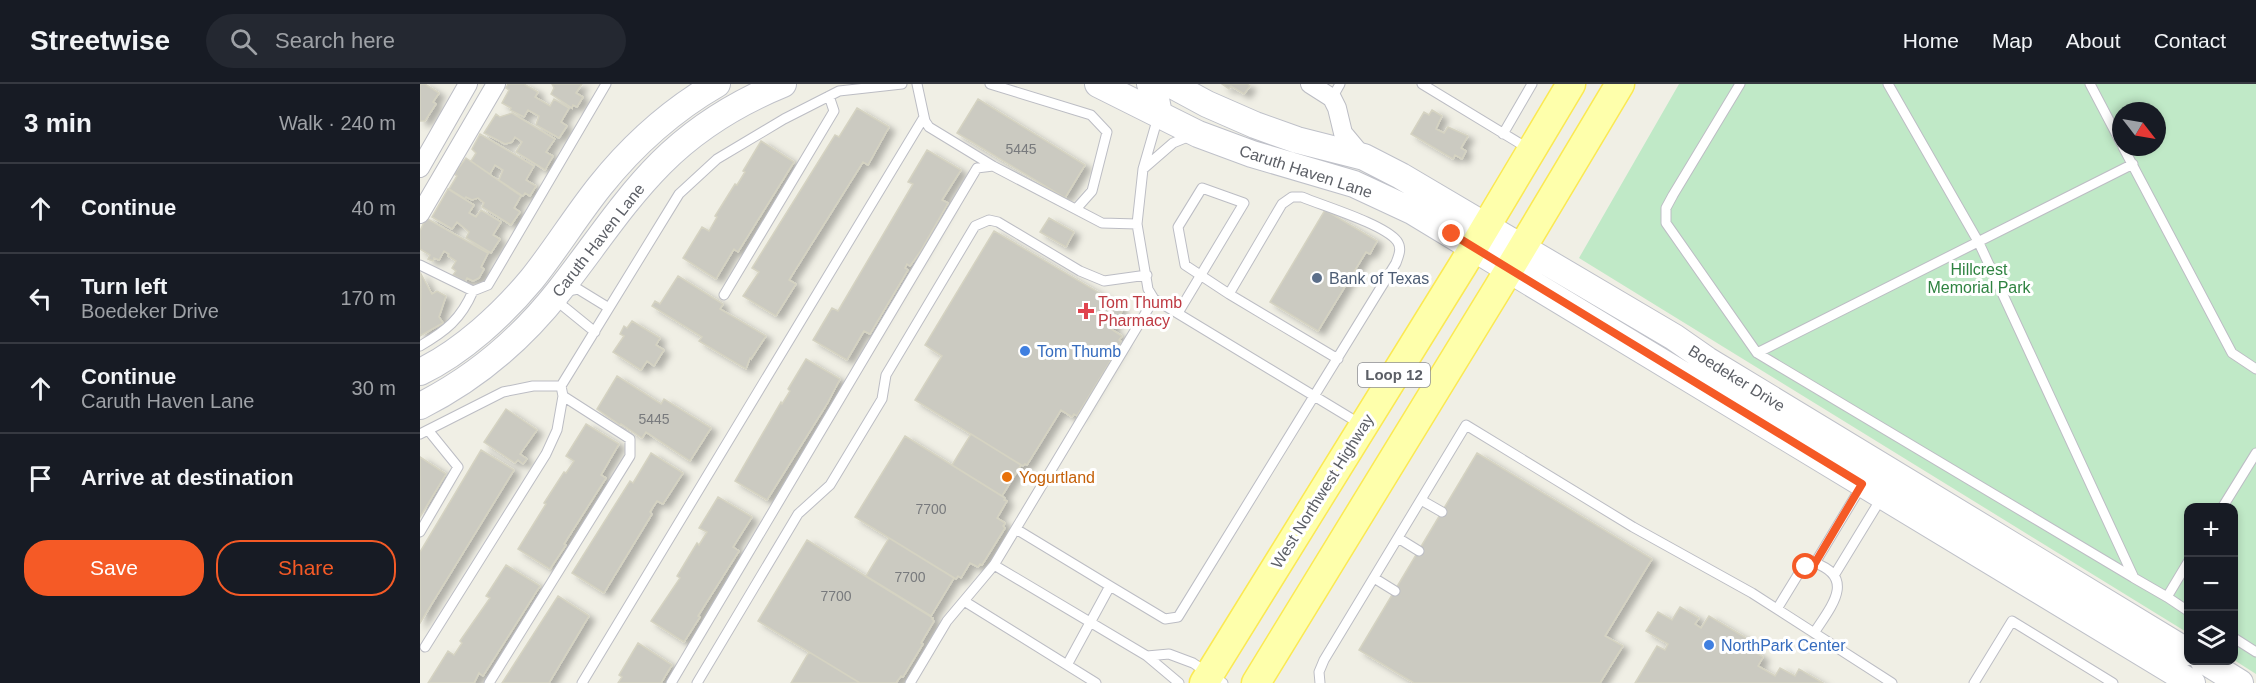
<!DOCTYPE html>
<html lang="en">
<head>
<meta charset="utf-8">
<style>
	:root { --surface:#171b24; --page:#242831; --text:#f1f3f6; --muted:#9ea1a6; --line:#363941; --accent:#f55a26 }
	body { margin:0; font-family:Arial,sans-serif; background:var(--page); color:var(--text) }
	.controls { position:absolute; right:18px; bottom:18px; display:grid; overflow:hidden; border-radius:12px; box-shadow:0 3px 9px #0003 }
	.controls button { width:54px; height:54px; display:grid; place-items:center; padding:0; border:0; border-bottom:2px solid var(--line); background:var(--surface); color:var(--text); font:30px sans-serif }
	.compass { position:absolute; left:1692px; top:18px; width:54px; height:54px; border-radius:50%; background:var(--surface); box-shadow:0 3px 9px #0003; rotate:121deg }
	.stop { position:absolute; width:18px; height:18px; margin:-14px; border:4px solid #f55a26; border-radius:50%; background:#fff }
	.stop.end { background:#f55a26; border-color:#fff; box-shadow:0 2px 6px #0008 }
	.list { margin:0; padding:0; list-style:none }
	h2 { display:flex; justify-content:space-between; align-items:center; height:78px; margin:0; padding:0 24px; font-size:26px }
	h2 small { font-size:20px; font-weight:400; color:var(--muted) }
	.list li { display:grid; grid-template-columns:39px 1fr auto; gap:18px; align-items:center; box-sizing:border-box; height:90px; padding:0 24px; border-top:2px solid var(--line) }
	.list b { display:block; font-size:22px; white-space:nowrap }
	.list p { margin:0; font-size:20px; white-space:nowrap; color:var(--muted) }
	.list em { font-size:20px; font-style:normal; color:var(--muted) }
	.actions { display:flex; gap:12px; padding:18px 24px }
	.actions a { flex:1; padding:14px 0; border:2px solid var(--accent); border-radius:24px; text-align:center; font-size:21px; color:var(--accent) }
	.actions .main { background:var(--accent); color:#fff }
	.icon { flex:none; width:33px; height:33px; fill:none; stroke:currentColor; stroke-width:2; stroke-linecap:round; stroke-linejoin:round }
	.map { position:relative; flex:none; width:1836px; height:599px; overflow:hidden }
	header { display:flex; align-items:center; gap:36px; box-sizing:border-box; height:84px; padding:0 30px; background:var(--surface); border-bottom:2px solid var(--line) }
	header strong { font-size:28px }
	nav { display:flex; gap:33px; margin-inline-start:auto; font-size:21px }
	.search { width:420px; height:54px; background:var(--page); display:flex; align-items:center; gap:15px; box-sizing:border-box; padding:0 21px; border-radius:33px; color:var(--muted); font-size:22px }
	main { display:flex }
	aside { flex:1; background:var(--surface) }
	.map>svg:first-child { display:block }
	.green { fill:#c0e9c7; fill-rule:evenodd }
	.building { fill:#cbcac1; stroke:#d5d3c2; stroke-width:1.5; filter:url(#shadow) }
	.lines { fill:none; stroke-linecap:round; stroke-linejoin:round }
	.service-casing { stroke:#bcbdc4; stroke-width:11 }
	.minor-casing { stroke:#bcbdc4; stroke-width:20 }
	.secondary-casing { stroke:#bfc1c9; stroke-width:28 }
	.primary-casing { stroke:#fbe953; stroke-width:31 }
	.service { stroke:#fff; stroke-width:9 }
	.minor { stroke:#fff; stroke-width:18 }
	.secondary { stroke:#fff; stroke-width:26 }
	.primary { stroke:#feffab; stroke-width:28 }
	.route { stroke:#f55a26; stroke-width:8 }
	.service-dot { fill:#5c6f8a; stroke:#fff; stroke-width:2 }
	.health-dot { fill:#e0444e; stroke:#fff; stroke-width:2 }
	.shop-dot { fill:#3f7fe0; stroke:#fff; stroke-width:2 }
	.food-dot { fill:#e8710a; stroke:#fff; stroke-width:2 }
	.labels { text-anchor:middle; stroke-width:6; stroke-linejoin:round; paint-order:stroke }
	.number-label { font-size:14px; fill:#787a7d }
	.shield { fill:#fff; stroke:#8d8f94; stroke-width:1.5 }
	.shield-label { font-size:15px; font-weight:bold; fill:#5c5f66 }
	.street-label { font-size:16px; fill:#5c5f66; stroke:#fff }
	.park-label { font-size:16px; fill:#2f8341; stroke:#fff }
	.service-label { font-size:16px; fill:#4e5e75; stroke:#fff; text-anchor:start }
	.health-label { font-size:16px; fill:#be3a42; stroke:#fff; text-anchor:start }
	.shop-label { font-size:16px; fill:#366cbe; stroke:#fff; text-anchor:start }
	.food-label { font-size:16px; fill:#c56008; stroke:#fff; text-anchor:start }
</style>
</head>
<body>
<header>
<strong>Streetwise</strong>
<div class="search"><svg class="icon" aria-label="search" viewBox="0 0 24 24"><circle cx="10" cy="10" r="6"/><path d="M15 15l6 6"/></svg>Search here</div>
<nav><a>Home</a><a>Map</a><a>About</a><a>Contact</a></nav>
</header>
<main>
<aside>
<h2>3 min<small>Walk · 240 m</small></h2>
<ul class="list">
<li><svg class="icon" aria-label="ahead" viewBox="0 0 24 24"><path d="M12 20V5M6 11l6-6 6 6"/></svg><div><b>Continue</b></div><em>40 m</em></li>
<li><svg class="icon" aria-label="left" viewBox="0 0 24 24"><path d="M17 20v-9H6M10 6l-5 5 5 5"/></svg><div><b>Turn left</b><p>Boedeker Drive</p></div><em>170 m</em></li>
<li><svg class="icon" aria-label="ahead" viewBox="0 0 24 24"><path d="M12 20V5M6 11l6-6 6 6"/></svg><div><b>Continue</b><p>Caruth Haven Lane</p></div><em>30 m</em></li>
<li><svg class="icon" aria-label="arrive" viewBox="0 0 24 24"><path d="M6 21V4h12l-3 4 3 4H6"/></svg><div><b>Arrive at destination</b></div></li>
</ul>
<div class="actions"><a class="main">Save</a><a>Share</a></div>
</aside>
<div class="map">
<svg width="1836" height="599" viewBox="0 0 1836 599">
	<defs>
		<filter id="shadow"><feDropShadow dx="6" dy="4" stdDeviation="3" flood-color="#0004"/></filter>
	</defs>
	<rect width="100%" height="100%" fill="#f0efe5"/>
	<path class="green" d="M1259,0H1836V590L1814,576V424H1768V549L1159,174ZM1701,27H1737V63H1701Z"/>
	<path class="building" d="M0,0H5L19,9L13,18L16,20L5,37H0Z
		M88,0H104L118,8L115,13L130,22L134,15L149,24L141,38L147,42L139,54L116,41L119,32L108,26L104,33L90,26L91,24L82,19L89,6L86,4Z
		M132,0H162L156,9L163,13L157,23L153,21L152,24L131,10L134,4Z
		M802,0H827L830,2L824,10L811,2L809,5Z
		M558,15L665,81L645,114L537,49Z
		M437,24L469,43L448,81L443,78L369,196L376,200L356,232L323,212L339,188L332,184L415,51L419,53Z
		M1012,26L1022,32L1016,45L1024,49L1028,43L1048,52L1041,64L1046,67L1042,75L1035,71L1033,75L991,50L1004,28L1009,31Z
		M92,29L135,55L126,68L133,72L125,86L96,68L102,58L95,53L92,58L85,60L64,49L76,30L80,33Z
		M60,50L114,82L106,96L116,102L110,112L105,109L103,112L79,96L83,86L75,81L70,90L51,77L56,69L52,65Z
		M341,57L374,78L318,168L314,165L296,195L263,174L282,143L289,147L297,133L295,132L315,100L317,101L325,88L323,87Z
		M507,66L541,86L522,116L528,119L500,168L490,182L487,180L485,184L488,186L450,250L444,247L427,276L393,256L412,224L418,227L493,100L488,98Z
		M46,74L101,112L94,124L100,128L91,141L62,123L64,119L58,114L52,116L46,113L45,115L29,105L37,92L34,90Z
		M28,105L54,121L49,129L56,133L61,126L81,138L73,151L80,155L71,169L46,154L49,148L37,138L32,145L12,133Z
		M905,126L957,157L950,170L946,168L898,247L850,218Z
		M6,134L68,169L61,183L64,185L59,194L53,197L47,194L45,198L33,191L36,187L32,184L36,177L28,172L29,170L24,167L19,176L14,174L13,177L8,175L10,171L0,165V147Z
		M629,134L654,148L646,163L620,148Z
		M574,147L700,221L699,225L702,227L691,245L702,252L699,256L702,258L657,332L654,330L652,333L641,326L607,381L605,380L603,382L495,316L522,272L505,261Z
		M1,190L12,210L17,207L26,212L19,233L23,239L0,252Z
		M258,192L303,220L300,225L346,252L331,275L330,274L326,285L279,257L282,253L232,222L235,217L240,220Z
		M212,237L240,254L236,261L244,266L234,282L227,277L221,286L193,268L204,252L200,250L204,242L207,244Z
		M386,275L420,295L407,320L347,416L315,397L361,318L362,320L370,307L368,305Z
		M197,292L241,320L244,315L291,344L270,377L226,348L222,354L201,340L200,341L177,325Z
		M86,325L117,346L100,370L107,375L103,380L98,376L95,379L64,358Z
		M166,340L199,360L181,391L186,394L144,460L146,461L130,485L98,465L126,420L124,419L144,388L146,389L154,377L146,372Z
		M551,350L601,381L582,412L532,381Z
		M485,352L585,414L584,416L587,417L577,434L585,439L583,442L585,444L562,481L560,480L558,483L550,479L541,494L538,492L536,495L435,433Z
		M61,366L94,386L0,539V468Z
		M231,369L263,389L243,420L237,417L230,428L232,430L184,509L152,489L210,397L213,399Z
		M1057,369L1232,475L1185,552L1203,562L1180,599H994L939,566Z
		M0,373L26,390L0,433Z
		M298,413L332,433L313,463L319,467L278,532L280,533L264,558L231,537L260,494L257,492L277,459L279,461L287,448L279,444Z
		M469,454L534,494L511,532L446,492Z
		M387,456L513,534L512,535L514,537L501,559L503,560L483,593L481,592L476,599H440L338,537Z
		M86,481L120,502L63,592L59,589L54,599H8L28,567L34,571L42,559L40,557L70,514L66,512Z
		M138,512L169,532L129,599H82Z
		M1260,523L1279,534L1275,540L1281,544L1289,532L1333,558L1329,564L1343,573L1338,582L1355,592L1360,584L1375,592L1379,585L1403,599H1215L1237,562L1245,566L1248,560L1226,547L1238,528L1252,536Z
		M218,559L252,581L241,599H198L202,593L199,591Z
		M389,568L440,599H371Z"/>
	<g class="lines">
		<g class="service-casing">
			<path id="service" d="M497,0L505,37L509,43L573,82
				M570,0L671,31L687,48L672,107L656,125
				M1002,0L1109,65
				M1320,0L1253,111L1246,124V139L1337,269L1714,494
				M1468,0L1559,159L1714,494L1747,513
				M1670,0L1701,59
				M912,14L920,0
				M738,33L723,85L717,140L728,205L734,215L942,341
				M1083,50L1112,0
				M1703,63L1812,269L1836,285
				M723,85L753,59L770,52
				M0,181L53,207L68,201L186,0
				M304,211L414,27L409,12
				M758,229L824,119L782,104L758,143L765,181L809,210
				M175,248L143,222L138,209L158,205L189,224
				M0,262C26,247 41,235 53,207
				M1337,269L1713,80
				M0,350L83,308L113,302H141L259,110L297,75L364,35L419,7L482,0
				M1001,416L1022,428
				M1802,424L1836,369
				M596,445L690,502
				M0,448L38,383L8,346
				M978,454L999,467
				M1768,478L1747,513L1768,527
				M1395,479L1442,401
				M574,481L727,572L759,599
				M1415,490L1462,413
				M954,494L975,507
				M544,517L676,599
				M1357,525L1379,489L1395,479C1437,494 1410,524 1394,549
				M1814,554L1836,568
				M5,563L126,370L137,346L143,312
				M727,572L749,570L773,579L803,599
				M647,581L690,502L745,535L758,533C830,415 904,298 976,179C979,171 982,164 977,157C964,140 903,122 882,113H872L862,120L809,210L918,275
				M69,599L210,372V355L143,312L141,302
				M162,599L504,33
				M251,599L557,84L573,82L682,139L717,140
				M277,599L378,430L410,401L462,315L466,291L555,142L569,136L578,138L660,187L684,197L727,191
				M490,599L527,537L574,481L734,215
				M900,599L899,588L904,576L1046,341L1213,443L1332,509L1472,599
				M1554,599L1592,537L1693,599"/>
		</g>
		<g class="minor-casing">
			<path id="minor" d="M890,0L912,14L917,24L923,49L943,73
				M0,84L48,0
				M0,130L76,0"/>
		</g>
		<g class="secondary-casing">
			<path id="secondary" d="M678,0L778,50L832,70L934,100L992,127L1772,599
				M730,0L736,15L739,30
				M750,0L787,20L835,41L877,56L944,73L981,92L1254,253L1287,276L1768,568
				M0,288C42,268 83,230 112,195C136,165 156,132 180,102C212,62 252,26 297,0
				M0,322C54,295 102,254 139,207C173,164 203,117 241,79C275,45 319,18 363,0
				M1783,576L1820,599"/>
		</g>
		<g class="primary-casing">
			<path id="primary" d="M784,599L1043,181L1151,0
				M836,599L1078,204L1200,0"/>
		</g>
		<use href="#service" class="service"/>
		<use href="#minor" class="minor"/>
		<use href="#secondary" class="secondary"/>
		<use href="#primary" class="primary"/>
	</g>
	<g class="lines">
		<path class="route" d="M1032,150L1442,400L1395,479L1386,483"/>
	</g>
	<circle class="service-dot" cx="897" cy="194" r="6"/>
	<path class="health-dot" d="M663 218h6v6h6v6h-6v6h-6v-6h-6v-6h6z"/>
	<g class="shop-dot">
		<circle cx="605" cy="267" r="6"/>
		<circle cx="1289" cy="561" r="6"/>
	</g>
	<circle class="food-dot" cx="587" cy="393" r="6"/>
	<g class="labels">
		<g class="number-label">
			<text x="601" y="70">5445</text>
			<text x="234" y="340">5445</text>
			<text x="511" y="430">7700</text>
			<text x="490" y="498">7700</text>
			<text x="416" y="517">7700</text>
		</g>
		<rect class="shield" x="938" y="279" width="72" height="24" rx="4.5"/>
		<g class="shield-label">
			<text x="974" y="296">Loop 12</text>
		</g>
		<g class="street-label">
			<text transform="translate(886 87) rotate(18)" y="6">Caruth Haven Lane</text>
			<text transform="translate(178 156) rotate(-52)" y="6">Caruth Haven Lane</text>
			<text transform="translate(1317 294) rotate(32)" y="6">Boedeker Drive</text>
			<text transform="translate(902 407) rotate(-58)" y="6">West Northwest Highway</text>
		</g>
		<g class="park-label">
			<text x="1559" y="191">Hillcrest<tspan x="1559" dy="18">Memorial Park</tspan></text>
		</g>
		<g class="service-label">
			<text x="909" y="200">Bank of Texas</text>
		</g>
		<g class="health-label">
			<text x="678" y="224">Tom Thumb<tspan x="678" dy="18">Pharmacy</tspan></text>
		</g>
		<g class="shop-label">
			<text x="617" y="273">Tom Thumb</text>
			<text x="1301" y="567">NorthPark Center</text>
		</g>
		<g class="food-label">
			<text x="599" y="399">Yogurtland</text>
		</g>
	</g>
</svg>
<div class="controls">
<button>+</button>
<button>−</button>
<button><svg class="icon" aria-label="layers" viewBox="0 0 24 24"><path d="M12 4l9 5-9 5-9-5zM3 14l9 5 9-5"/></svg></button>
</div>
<svg class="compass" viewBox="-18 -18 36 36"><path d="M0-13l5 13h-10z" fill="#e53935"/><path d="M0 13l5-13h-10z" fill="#9ea1a6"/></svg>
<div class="stop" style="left:1386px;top:483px"></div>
<div class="stop end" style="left:1032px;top:150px"></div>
</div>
</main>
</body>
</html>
